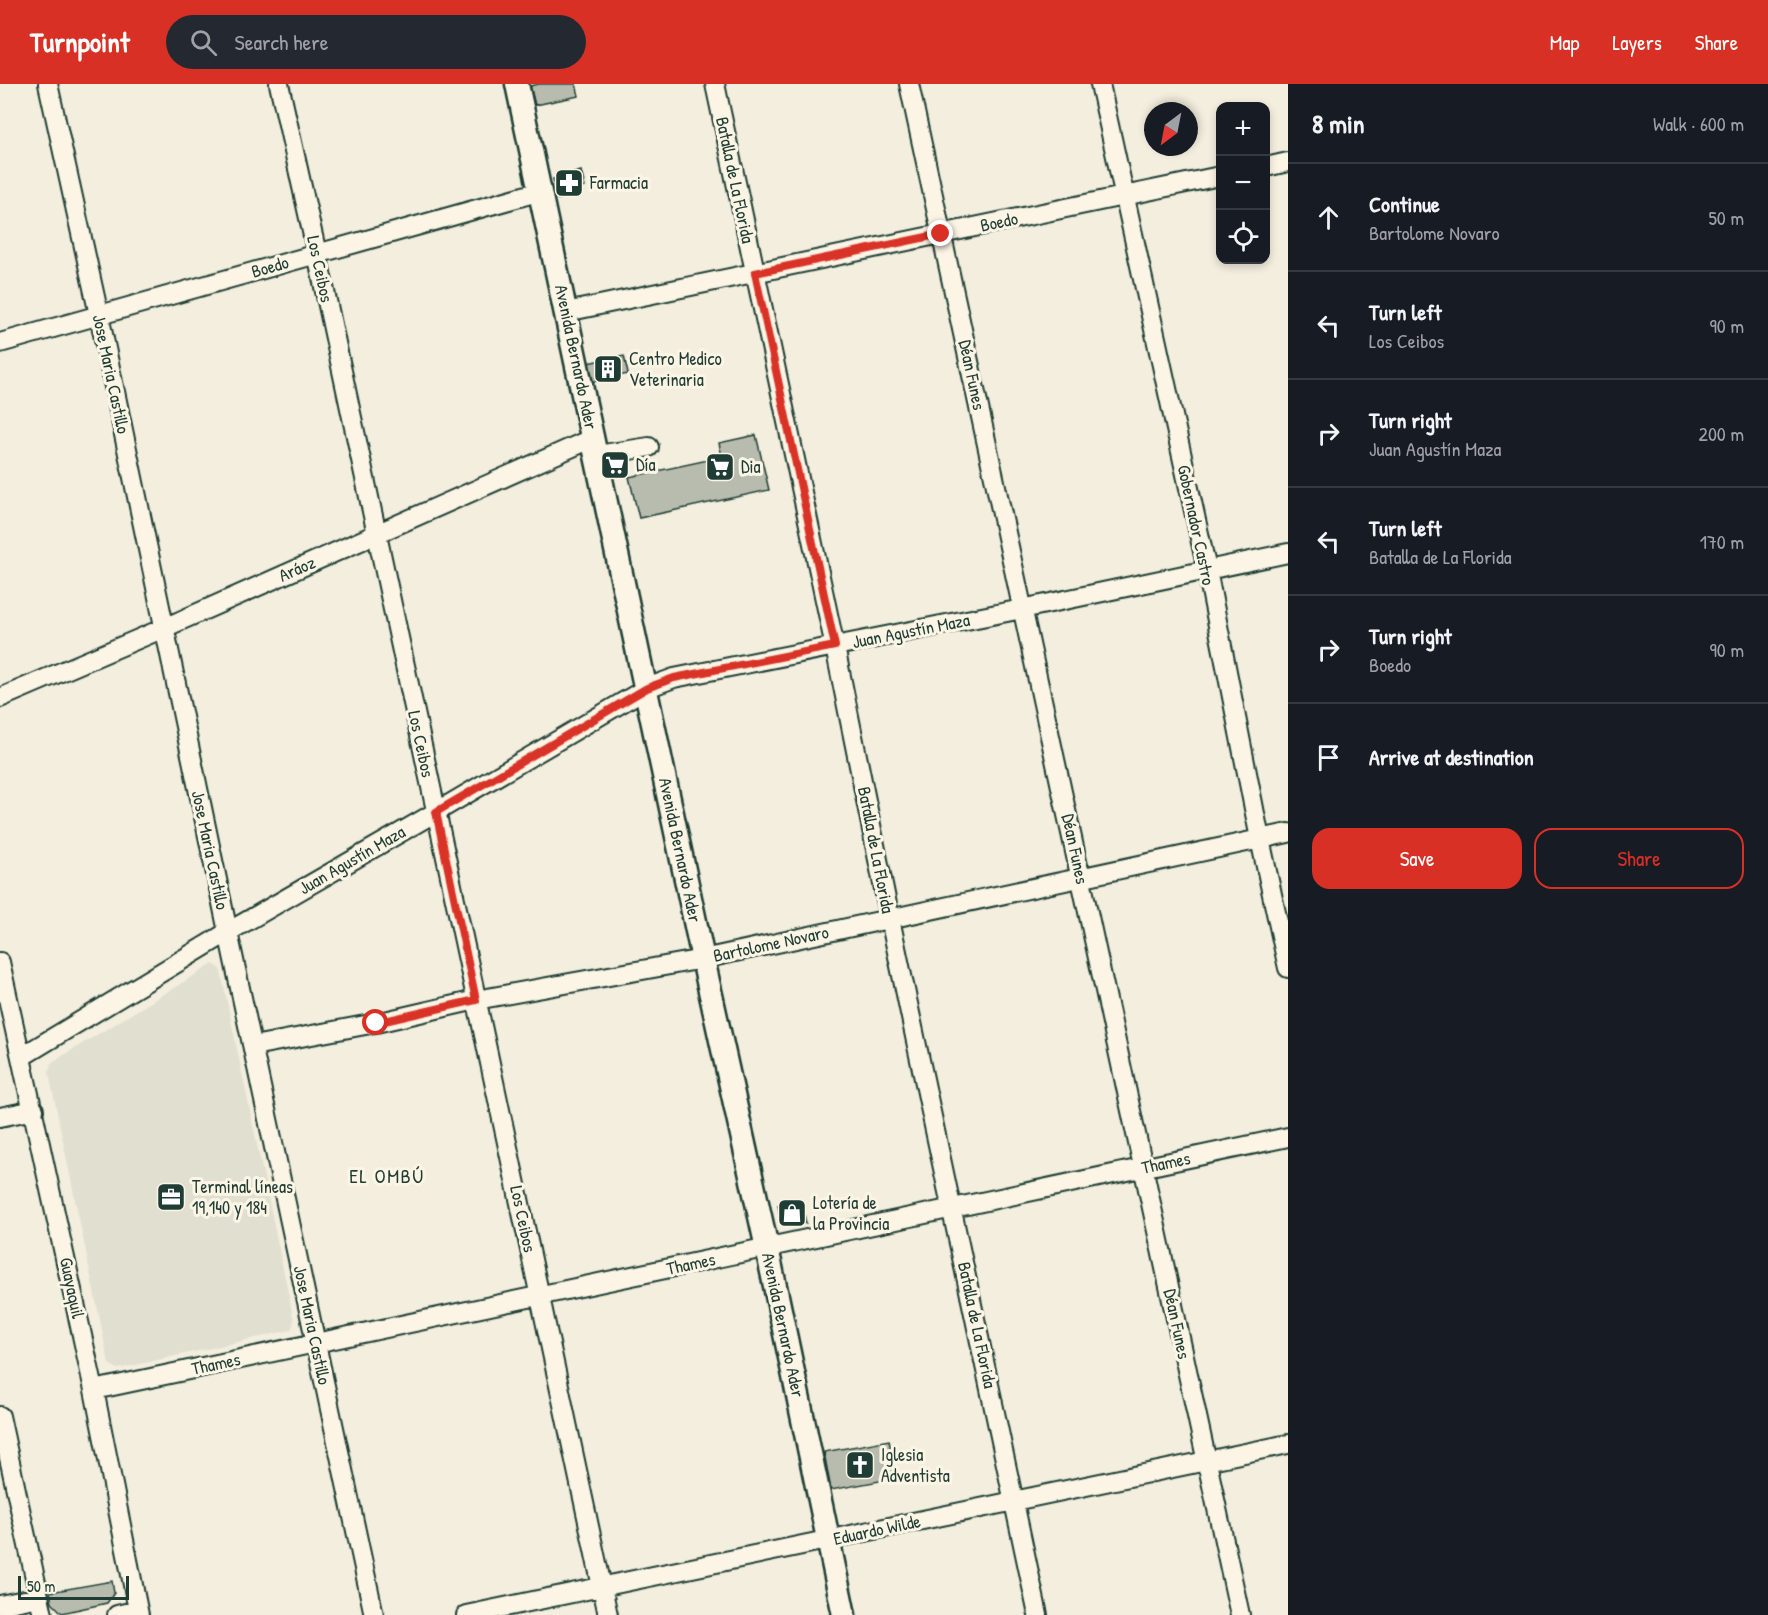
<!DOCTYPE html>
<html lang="en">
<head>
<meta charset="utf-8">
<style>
	:root { --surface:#171b24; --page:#242831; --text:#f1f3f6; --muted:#9ea1a6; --line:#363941; --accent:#d93025 }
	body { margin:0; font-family:"Patrick Hand",sans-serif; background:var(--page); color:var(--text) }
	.controls { position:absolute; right:18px; top:18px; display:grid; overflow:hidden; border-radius:12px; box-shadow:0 3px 9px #0003 }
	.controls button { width:54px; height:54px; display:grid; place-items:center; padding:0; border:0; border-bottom:2px solid var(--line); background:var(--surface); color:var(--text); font:30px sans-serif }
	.compass { position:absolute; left:1144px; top:18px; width:54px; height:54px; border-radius:50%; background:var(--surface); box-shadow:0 3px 9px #0003; rotate:212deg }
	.scale { position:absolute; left:18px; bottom:15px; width:111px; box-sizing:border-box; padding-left:6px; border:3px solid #1f3d34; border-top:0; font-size:16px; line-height:21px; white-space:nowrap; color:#1f3d34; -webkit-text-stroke:4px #fcf5e5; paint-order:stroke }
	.stop { position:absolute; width:18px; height:18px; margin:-14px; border:4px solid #d93025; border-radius:50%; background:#fff }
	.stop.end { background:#d93025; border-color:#fff; box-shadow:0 2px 6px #0008 }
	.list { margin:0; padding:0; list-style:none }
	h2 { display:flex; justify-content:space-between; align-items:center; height:78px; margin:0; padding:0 24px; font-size:26px }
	h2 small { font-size:20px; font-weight:400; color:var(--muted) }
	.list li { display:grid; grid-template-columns:39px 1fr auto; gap:18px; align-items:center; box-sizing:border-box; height:108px; padding:0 24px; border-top:2px solid var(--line) }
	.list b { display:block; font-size:22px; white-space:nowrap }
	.list p { margin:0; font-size:20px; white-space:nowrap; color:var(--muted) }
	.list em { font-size:20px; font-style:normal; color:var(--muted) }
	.actions { display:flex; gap:12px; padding:18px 24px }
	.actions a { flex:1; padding:14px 0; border:2px solid var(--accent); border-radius:18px; text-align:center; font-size:21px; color:var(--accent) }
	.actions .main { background:var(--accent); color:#fff }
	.icon { flex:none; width:33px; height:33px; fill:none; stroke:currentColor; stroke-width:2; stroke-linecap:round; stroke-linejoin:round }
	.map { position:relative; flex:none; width:1288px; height:1531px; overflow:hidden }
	header { display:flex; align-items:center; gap:36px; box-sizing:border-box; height:84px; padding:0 30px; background:var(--accent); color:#fff }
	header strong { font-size:28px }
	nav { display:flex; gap:33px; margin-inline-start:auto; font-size:21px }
	.search { width:420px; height:54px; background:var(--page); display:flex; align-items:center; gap:15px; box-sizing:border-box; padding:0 21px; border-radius:33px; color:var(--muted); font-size:22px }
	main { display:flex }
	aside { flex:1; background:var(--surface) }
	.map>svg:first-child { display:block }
	.built { fill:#e1dfd0 }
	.building { fill:#b8bcae; stroke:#1f3d34; stroke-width:1.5 }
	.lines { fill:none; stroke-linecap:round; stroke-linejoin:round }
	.minor-casing { stroke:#1f3d34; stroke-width:22 }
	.major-casing { stroke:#1f3d34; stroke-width:27 }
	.minor { stroke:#fcf5e5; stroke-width:18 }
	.major { stroke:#fcf5e5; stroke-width:22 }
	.route { stroke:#d93025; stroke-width:8 }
	.labels { text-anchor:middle; stroke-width:6; stroke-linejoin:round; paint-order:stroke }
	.street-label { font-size:18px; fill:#1f3d34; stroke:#fcf5e5 }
	.poi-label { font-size:18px; fill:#1f3d34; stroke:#fcf5e5; text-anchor:start }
	.neighbourhood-label { font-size:20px; letter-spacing:1.5px; fill:#1f3d34; stroke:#fcf5e5 }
</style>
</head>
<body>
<header>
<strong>Turnpoint</strong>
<div class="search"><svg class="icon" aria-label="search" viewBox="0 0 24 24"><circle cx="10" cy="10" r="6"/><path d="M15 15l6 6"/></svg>Search here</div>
<nav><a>Map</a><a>Layers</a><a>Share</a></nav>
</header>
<main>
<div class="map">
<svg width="1288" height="1531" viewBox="0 0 1288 1531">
	<rect width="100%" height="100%" fill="#f3eede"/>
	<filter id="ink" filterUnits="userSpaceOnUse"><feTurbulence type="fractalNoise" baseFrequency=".0167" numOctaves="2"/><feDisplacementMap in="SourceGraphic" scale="12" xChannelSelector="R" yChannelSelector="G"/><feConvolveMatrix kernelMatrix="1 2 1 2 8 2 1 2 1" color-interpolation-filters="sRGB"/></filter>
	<g filter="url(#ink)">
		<path class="built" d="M213,880L220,884L294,1237L291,1246L118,1285L109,1280L49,989L51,979Z"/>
		<path class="building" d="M539,0H576L579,12L535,21L530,2Z
			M581,87L585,103L569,107L571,112L558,115L553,95Z
			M624,272L628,290L591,298L587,279Z
			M756,351L769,406L639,434L629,393L722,373L719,359Z
			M801,1117L806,1139L790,1142L781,1136L778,1121Z
			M889,1356L896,1394L831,1406L824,1368Z
			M112,1497L114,1509L107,1519L62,1529L52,1519L50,1508Z"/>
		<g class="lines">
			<g class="minor-casing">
				<path id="minor" d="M48,0L99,231L228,848L374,1531
					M279,0L317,170L608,1531
					M715,0L835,563L890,835L1038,1531
					M909,0L1240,1531
					M1100,0L1207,486L1260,755L1288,884
					M1266,83L1288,78
					M566,228L1220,92
					M0,259L541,107
					M597,371L649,363
					M0,614L164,544L593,354
					M0,878L94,1306L139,1531
					M253,962L376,939L476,916L703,875L1288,749
					M21,973L228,848L436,728L647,604L674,594L1022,525L1288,469
					M0,1033L34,1026
					M94,1306L1288,1053
					M0,1332L43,1531
					M0,1521L39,1513
					M117,1531L138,1526
					M466,1531L1288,1360"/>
			</g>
			<g class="major-casing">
				<path id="major" d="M517,0L703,875L767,1164L844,1531"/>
			</g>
			<use href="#minor" class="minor"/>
			<use href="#major" class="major"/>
		</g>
	</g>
	<g class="lines" filter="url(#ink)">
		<path class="route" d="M376,939L476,916L436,728L647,604L674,594L835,562L755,189L941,150"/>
	</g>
	<defs>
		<g id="pharmacy-square" transform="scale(1.5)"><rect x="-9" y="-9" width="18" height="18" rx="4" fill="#1f3d34" stroke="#fcf5e5"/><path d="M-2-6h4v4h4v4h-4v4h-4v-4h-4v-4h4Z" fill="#fff"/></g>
		<g id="building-square" transform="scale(1.5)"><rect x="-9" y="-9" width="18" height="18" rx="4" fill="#1f3d34" stroke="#fcf5e5"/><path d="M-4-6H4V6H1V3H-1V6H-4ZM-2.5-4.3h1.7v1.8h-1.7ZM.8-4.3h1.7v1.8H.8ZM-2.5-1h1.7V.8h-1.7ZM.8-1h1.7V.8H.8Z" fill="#fff"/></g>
		<g id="supermarket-square" transform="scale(1.5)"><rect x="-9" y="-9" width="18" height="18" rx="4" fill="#1f3d34" stroke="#fcf5e5"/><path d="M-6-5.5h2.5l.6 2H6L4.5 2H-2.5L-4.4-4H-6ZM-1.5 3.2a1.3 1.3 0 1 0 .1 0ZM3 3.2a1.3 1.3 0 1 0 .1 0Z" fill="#fff"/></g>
		<g id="office-square" transform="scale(1.5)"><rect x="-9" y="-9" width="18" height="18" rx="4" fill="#1f3d34" stroke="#fcf5e5"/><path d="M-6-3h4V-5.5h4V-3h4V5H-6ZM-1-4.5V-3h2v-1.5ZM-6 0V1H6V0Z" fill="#fff"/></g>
		<g id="shop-square" transform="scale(1.5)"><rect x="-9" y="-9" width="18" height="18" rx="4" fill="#1f3d34" stroke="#fcf5e5"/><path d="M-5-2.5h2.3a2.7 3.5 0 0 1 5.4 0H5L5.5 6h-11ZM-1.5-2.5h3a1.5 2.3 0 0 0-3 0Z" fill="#fff"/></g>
		<g id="church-square" transform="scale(1.5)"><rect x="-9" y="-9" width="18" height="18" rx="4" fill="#1f3d34" stroke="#fcf5e5"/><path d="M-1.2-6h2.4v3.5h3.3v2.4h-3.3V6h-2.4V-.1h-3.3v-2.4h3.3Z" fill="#fff"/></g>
	</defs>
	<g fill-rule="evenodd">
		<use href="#pharmacy-square" x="569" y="99"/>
		<use href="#building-square" x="608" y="285"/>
		<use href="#supermarket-square" x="615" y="381"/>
		<use href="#supermarket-square" x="720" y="383"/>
		<use href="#office-square" x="171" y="1113"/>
		<use href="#shop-square" x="792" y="1129"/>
		<use href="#church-square" x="860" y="1381"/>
	</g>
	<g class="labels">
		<g class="street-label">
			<text transform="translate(735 96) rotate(78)" y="6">Batalla de La Florida</text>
			<text transform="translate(999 138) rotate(-12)" y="6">Boedo</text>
			<text transform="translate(270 183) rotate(-16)" y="6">Boedo</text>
			<text transform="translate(320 185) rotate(78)" y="6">Los Ceibos</text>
			<text transform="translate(576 273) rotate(78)" y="6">Avenida Bernardo Ader</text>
			<text transform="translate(111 290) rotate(78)" y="6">Jose Maria Castillo</text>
			<text transform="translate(972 291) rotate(78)" y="6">Déan Funes</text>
			<text transform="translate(1196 441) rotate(78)" y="6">Gobernador Castro</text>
			<text transform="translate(297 485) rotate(-24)" y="6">Aráoz</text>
			<text transform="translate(911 547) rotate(-11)" y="6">Juan Agustín Maza</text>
			<text transform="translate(421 660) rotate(78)" y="6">Los Ceibos</text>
			<text transform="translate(1075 765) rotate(78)" y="6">Déan Funes</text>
			<text transform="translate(210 766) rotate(78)" y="6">Jose Maria Castillo</text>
			<text transform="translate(680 766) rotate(78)" y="6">Avenida Bernardo Ader</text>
			<text transform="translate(876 766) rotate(79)" y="6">Batalla de La Florida</text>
			<text transform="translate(352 776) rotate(-30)" y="6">Juan Agustín Maza</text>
			<text transform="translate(771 860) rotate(-12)" y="6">Bartolome Novaro</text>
			<text transform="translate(1166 1079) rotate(-12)" y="6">Thames</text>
			<text transform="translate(523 1135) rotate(78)" y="6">Los Ceibos</text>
			<text transform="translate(691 1180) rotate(-12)" y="6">Thames</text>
			<text transform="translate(72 1204) rotate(78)" y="6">Guayaquil</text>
			<text transform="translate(1177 1240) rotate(78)" y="6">Déan Funes</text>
			<text transform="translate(312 1241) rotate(78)" y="6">Jose Maria Castillo</text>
			<text transform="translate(783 1241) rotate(78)" y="6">Avenida Bernardo Ader</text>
			<text transform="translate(977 1241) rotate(78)" y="6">Batalla de La Florida</text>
			<text transform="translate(216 1280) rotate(-12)" y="6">Thames</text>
			<text transform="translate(877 1446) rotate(-12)" y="6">Eduardo Wilde</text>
		</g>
		<g class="poi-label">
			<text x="590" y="105">Farmacia</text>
			<text x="629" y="281">Centro Medico<tspan x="629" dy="21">Veterinaria</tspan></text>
			<text x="636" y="387">Día</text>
			<text x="741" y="389">Dia</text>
			<text x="192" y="1109">Terminal líneas<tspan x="192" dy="21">19,140 y 184</tspan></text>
			<text x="813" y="1125">Lotería de<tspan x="813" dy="21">la Provincia</tspan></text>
			<text x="881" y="1377">Iglesia<tspan x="881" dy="21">Adventista</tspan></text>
		</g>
		<g class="neighbourhood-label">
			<text x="387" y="1099">EL OMBÚ</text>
		</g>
	</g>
</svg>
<div class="controls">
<button>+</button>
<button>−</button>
<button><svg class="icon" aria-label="locate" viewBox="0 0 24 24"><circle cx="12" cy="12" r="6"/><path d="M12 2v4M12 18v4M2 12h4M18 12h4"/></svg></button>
</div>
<svg class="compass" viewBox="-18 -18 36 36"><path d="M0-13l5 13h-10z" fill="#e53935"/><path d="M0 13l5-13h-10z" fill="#9ea1a6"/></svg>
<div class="scale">50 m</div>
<div class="stop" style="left:376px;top:939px"></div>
<div class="stop end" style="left:941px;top:150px"></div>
</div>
<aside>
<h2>8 min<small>Walk · 600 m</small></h2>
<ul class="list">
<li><svg class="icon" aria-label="ahead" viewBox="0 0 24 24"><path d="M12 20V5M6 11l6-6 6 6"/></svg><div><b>Continue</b><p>Bartolome Novaro</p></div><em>50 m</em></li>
<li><svg class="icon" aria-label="left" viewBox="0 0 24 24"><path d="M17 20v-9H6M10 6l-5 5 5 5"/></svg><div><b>Turn left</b><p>Los Ceibos</p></div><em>90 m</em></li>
<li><svg class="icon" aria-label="right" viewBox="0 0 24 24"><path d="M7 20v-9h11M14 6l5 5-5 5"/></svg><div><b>Turn right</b><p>Juan Agustín Maza</p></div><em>200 m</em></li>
<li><svg class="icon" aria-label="left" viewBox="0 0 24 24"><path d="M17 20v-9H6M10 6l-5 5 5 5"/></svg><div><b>Turn left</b><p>Batalla de La Florida</p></div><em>170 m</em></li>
<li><svg class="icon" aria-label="right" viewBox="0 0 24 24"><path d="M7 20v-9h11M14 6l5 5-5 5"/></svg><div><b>Turn right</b><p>Boedo</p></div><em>90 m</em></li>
<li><svg class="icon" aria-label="arrive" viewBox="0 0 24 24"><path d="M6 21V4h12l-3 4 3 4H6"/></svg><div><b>Arrive at destination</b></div></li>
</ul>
<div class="actions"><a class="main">Save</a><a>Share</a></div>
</aside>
</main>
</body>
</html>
